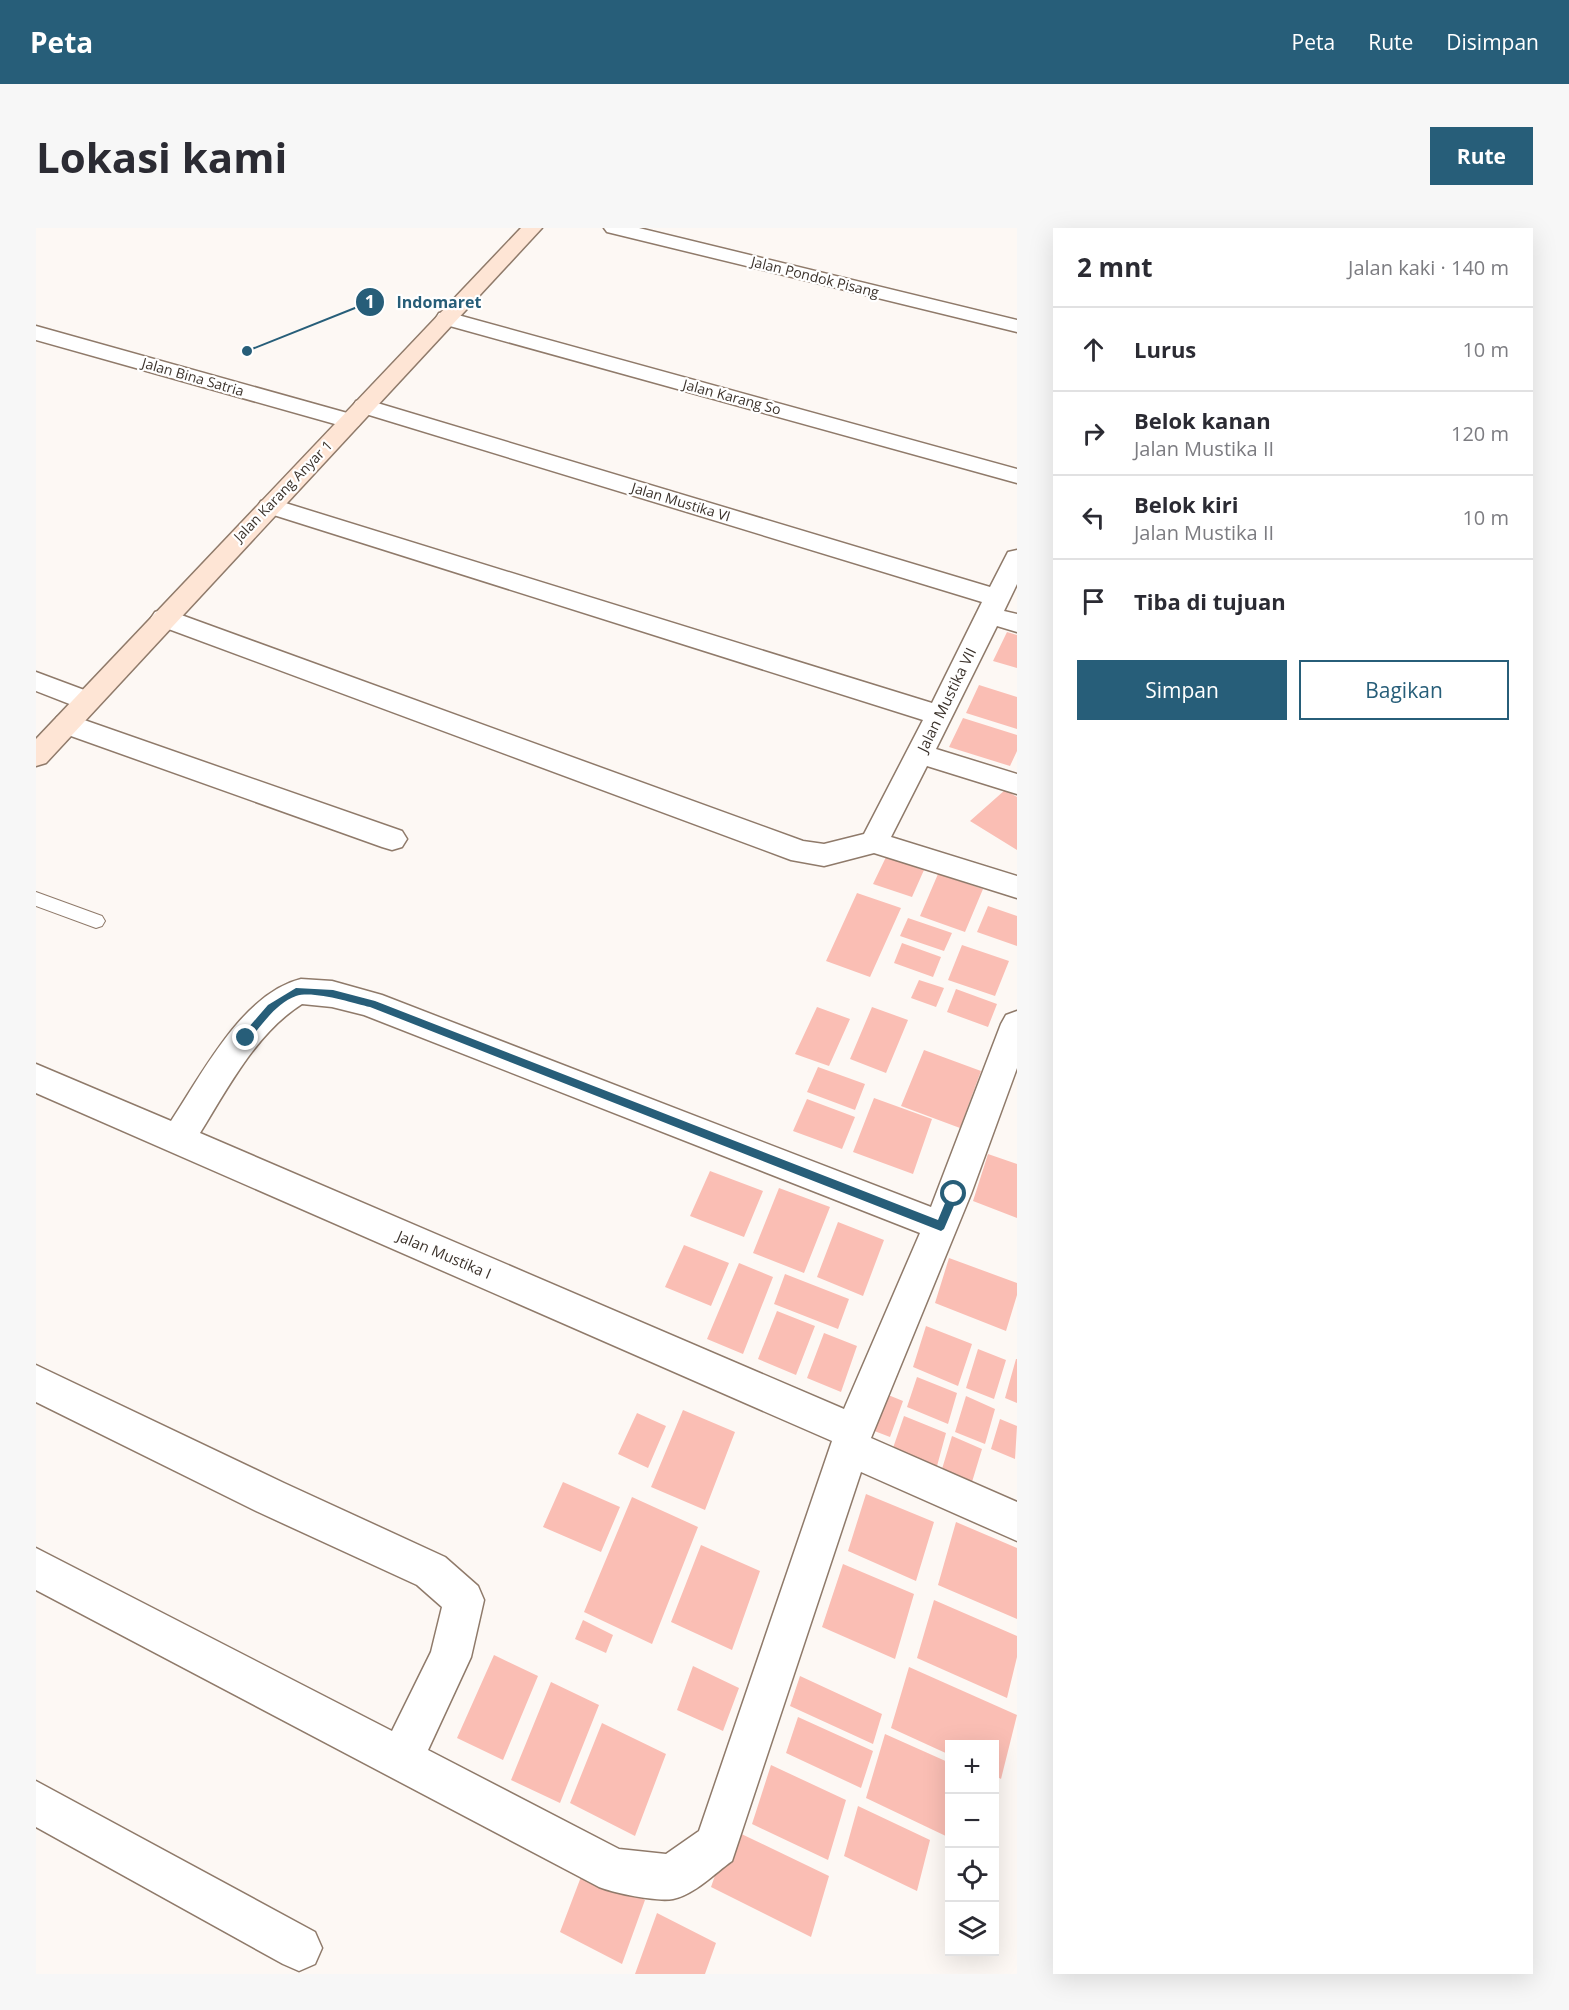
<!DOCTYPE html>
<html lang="id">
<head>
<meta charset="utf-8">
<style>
	:root { --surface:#fff; --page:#f7f7f7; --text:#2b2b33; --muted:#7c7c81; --line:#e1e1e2; --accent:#275e79 }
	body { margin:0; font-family:"Open Sans",sans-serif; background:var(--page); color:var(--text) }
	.controls { position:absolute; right:18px; bottom:18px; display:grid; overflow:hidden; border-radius:0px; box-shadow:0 6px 24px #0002 }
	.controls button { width:54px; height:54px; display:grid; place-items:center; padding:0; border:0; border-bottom:2px solid var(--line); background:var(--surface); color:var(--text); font:30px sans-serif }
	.stop { position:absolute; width:18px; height:18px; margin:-14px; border:4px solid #275e79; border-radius:50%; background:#fff }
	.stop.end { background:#275e79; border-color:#fff; box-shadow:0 2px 6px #0008 }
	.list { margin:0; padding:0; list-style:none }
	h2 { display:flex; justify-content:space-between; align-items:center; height:78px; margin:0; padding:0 24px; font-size:26px }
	h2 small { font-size:20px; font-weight:400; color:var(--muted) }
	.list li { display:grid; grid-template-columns:39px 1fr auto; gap:18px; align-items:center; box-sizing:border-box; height:84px; padding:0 24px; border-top:2px solid var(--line) }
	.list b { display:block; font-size:22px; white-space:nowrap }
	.list p { margin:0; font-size:20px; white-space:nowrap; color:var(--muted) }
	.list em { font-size:20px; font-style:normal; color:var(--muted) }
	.actions { display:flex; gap:12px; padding:18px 24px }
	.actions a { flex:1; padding:14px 0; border:2px solid var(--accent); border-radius:0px; text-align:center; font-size:21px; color:var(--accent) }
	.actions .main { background:var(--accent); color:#fff }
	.icon { flex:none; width:33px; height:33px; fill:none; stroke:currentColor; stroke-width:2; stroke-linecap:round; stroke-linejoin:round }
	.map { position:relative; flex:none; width:981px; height:1746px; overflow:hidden; border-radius:0px }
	header { display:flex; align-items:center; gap:36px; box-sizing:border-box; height:84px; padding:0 30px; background:var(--accent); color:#fff }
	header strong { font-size:28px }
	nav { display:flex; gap:33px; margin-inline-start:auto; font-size:21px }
	.intro { display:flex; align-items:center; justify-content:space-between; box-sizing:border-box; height:144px; padding:0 36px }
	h1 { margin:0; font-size:42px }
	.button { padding:15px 27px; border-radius:0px; background:var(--accent); color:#fff; font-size:21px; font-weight:700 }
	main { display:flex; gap:36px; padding:0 36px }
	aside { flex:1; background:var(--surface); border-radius:0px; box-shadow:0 6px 24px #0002 }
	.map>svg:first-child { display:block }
	.building { fill:#fabeb4 }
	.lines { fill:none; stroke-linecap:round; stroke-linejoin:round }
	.service-casing { stroke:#8f7a6a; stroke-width:2 }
	.minor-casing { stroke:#8f7a6a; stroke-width:3 }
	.tertiary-casing { stroke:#8f7a6a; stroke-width:3 }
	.secondary-casing { stroke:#8f7a6a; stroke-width:3 }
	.service { fill:#fff; fill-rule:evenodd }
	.minor { fill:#fff; fill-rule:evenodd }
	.tertiary { fill:#fff; fill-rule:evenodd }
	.secondary { fill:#fee5d5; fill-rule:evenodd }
	.route { fill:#275e79 }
	.labels { text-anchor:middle; stroke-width:4.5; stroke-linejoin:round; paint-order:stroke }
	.far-street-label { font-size:14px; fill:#3c332c; stroke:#fff }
	.street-label { font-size:15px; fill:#3c332c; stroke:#fff }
	.leader { fill:none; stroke:#275e79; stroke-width:2 }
	.callout-dot { fill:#275e79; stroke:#fff; stroke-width:2 }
	.mark-label { font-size:18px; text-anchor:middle; font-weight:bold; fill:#fff }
	.callout-label { font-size:16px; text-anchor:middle; font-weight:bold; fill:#275e79; stroke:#fff; stroke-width:4.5; stroke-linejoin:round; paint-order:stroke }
</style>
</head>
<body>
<header>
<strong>Peta</strong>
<nav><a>Peta</a><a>Rute</a><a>Disimpan</a></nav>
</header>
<div class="intro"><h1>Lokasi kami</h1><a class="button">Rute</a></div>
<main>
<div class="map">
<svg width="981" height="1746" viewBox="0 0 981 1746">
	<rect width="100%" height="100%" fill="#fdf8f4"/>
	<path class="building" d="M971,404L981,407V440L957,433Z
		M943,457L981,469V501L930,485Z
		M927,490L981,507V523L974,538L913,519Z
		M969,562L981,569V622L934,593Z
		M850,629L888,642L876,669L837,656Z
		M902,646L947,661L929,704L884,688Z
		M821,665L865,680L834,749L790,733Z
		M952,678L981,688V718L941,704Z
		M872,690L916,705L908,723L864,708Z
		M866,715L905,729L897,749L858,735Z
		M926,717L973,733L959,768L912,752Z
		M883,752L908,760L900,779L875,770Z
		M920,761L961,776L952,799L911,784Z
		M781,779L814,791L793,838L759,826Z
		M836,779L872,792L850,845L814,831Z
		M888,822L945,843L924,900L865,878Z
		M782,839L829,856L819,882L771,864Z
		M838,870L896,891L877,946L817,924Z
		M771,871L819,889L806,921L757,903Z
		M952,926L981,936V990L937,973Z
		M674,943L727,963L708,1009L654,988Z
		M743,960L794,979L768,1045L717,1025Z
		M802,994L848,1012L827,1068L781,1049Z
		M648,1017L693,1035L675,1078L629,1059Z
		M913,1030L981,1055V1067L970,1103L899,1075Z
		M703,1035L737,1049L707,1126L671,1111Z
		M749,1046L813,1071L802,1101L738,1076Z
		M741,1083L779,1098L760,1147L722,1131Z
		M890,1098L936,1116L922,1158L877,1139Z
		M788,1105L821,1118L805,1164L771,1150Z
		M942,1121L970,1132L958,1171L930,1160Z
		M980,1131H981V1175L969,1170Z
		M881,1149L921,1165L912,1196L871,1179Z
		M840,1162L867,1173L854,1209L828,1199Z
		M930,1168L959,1181L949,1216L919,1204Z
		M647,1182L699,1204L669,1282L615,1259Z
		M601,1185L630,1198L612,1240L582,1226Z
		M868,1188L910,1205L901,1238L857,1220Z
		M964,1191L981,1198L979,1231L955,1221Z
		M916,1208L946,1221L936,1254L906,1241Z
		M527,1254L584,1279L565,1324L507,1299Z
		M830,1266L898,1294L880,1353L812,1323Z
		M596,1269L662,1299L616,1416L548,1384Z
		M920,1294L981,1320V1391L902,1357Z
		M665,1317L724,1343L696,1422L635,1394Z
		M807,1336L878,1366L859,1431L786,1399Z
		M898,1372L981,1408V1429L971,1470L881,1430Z
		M547,1392L577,1407L570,1425L539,1411Z
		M458,1427L502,1448L467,1532L421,1510Z
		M657,1438L703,1460L687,1503L641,1482Z
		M873,1439L981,1487L965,1551L958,1547V1516H914V1527L855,1500Z
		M764,1448L846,1486L837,1516L754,1478Z
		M515,1454L563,1477L524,1575L475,1552Z
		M762,1489L837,1523L825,1560L750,1525Z
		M566,1495L630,1526L599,1608L534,1575Z
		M849,1506L914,1535V1610L830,1570Z
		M735,1537L810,1572L792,1632L716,1596Z
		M822,1578L894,1612L881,1663L808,1628Z
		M695,1601L793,1648L775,1709L675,1659Z
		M548,1641L609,1672L586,1736L524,1704Z
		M621,1685L680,1715L669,1746H599Z"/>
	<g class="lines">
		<g class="service-casing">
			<path id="service" d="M0,664L66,688L69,693L66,698L60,700L0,678Z"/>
		</g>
		<g class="minor-casing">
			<path id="minor" d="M568,0H603L981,92V104L571,4Z
				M0,98L322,188L326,193L322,198L314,200L306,198L0,112Z
				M328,171L954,359L972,324L981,322V356L968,383L981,386V404L961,398L900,521L981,546V566L891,538L855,609L981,648V670L838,625L788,638L755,632L119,396L115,390L119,384L128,381L137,384L767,613L788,616L828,606L887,492L225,283L222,278L225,273L234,271L243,273L896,475L946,374L320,183L317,178L320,173Z
				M0,444L59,466L63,473L59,480L49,482L0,463Z
				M31,486L366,603L371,611L366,619L356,622L346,619L21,503L17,496L21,489Z
				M265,751L296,753L346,767L895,979L965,796L970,787L981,783V840L935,966L835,1210L981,1274V1313L825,1244L696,1633C679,1645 658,1667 637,1671C621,1674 578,1665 563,1659L0,1362V1320L356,1503L395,1424L406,1379L381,1357L220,1283L0,1174V1137L248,1255L409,1329L442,1358L448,1372L435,1429L392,1522L583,1621L630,1626L663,1603L796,1213L0,865V836L135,893C166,846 207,765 265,751ZM266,776L296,779L328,787L884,1005L808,1181L164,905C192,860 220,805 266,776Z
				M0,1553L279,1704L286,1720L279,1736L263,1743L247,1736L0,1599Z"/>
		</g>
		<g class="tertiary-casing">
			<path id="tertiary" d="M411,84L981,241V255L403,95L400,90L403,85Z"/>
		</g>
		<g class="secondary-casing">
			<path id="secondary" d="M485,0H506L10,535L0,538V511Z"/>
		</g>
		<use href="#service" class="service"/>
		<use href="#minor" class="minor"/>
		<use href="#tertiary" class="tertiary"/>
		<use href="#secondary" class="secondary"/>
	</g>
	<path class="route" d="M260,760L297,762L339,773L902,992L914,963H922L923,966L908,1001L905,1003L334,779C317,775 277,762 260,768C240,775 226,797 213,812H206V807L232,777Z"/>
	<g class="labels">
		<g class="far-street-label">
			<text transform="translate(779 49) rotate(14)" y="5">Jalan Pondok Pisang</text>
			<text transform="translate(157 149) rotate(16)" y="5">Jalan Bina Satria</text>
			<text transform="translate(696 169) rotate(15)" y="5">Jalan Karang So</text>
			<text transform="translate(247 263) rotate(-46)" y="5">Jalan Karang Anyar 1</text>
			<text transform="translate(645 274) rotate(17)" y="5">Jalan Mustika VI</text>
		</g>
		<g class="street-label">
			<text transform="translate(911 472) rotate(-64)" y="5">Jalan Mustika VII</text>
			<text transform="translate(408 1027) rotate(23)" y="5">Jalan Mustika I</text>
		</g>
	</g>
	<path class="leader" d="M211 123L334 74"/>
	<g class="callout-dot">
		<circle cx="211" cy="123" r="6"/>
		<circle cx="334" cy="74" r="15"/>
	</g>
	<g class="mark-label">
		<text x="334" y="80">1</text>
	</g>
	<g class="callout-label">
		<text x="403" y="80">Indomaret</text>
	</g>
</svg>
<div class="controls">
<button>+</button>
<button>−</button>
<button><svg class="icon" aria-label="locate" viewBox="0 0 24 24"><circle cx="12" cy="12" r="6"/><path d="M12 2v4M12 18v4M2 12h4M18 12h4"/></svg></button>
<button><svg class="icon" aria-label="layers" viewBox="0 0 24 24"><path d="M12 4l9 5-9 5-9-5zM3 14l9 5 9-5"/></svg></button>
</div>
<div class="stop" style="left:918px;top:966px"></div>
<div class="stop end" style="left:210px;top:810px"></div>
</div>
<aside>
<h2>2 mnt<small>Jalan kaki · 140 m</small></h2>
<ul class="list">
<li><svg class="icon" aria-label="ahead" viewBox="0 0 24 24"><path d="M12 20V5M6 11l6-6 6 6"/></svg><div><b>Lurus</b></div><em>10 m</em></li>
<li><svg class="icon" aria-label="right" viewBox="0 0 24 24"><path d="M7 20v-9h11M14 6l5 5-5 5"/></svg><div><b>Belok kanan</b><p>Jalan Mustika II</p></div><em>120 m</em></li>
<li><svg class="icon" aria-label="left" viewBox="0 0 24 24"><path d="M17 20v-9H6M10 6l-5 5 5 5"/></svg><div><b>Belok kiri</b><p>Jalan Mustika II</p></div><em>10 m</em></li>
<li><svg class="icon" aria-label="arrive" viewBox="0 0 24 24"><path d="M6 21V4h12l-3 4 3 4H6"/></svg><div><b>Tiba di tujuan</b></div></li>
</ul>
<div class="actions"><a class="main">Simpan</a><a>Bagikan</a></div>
</aside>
</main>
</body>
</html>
